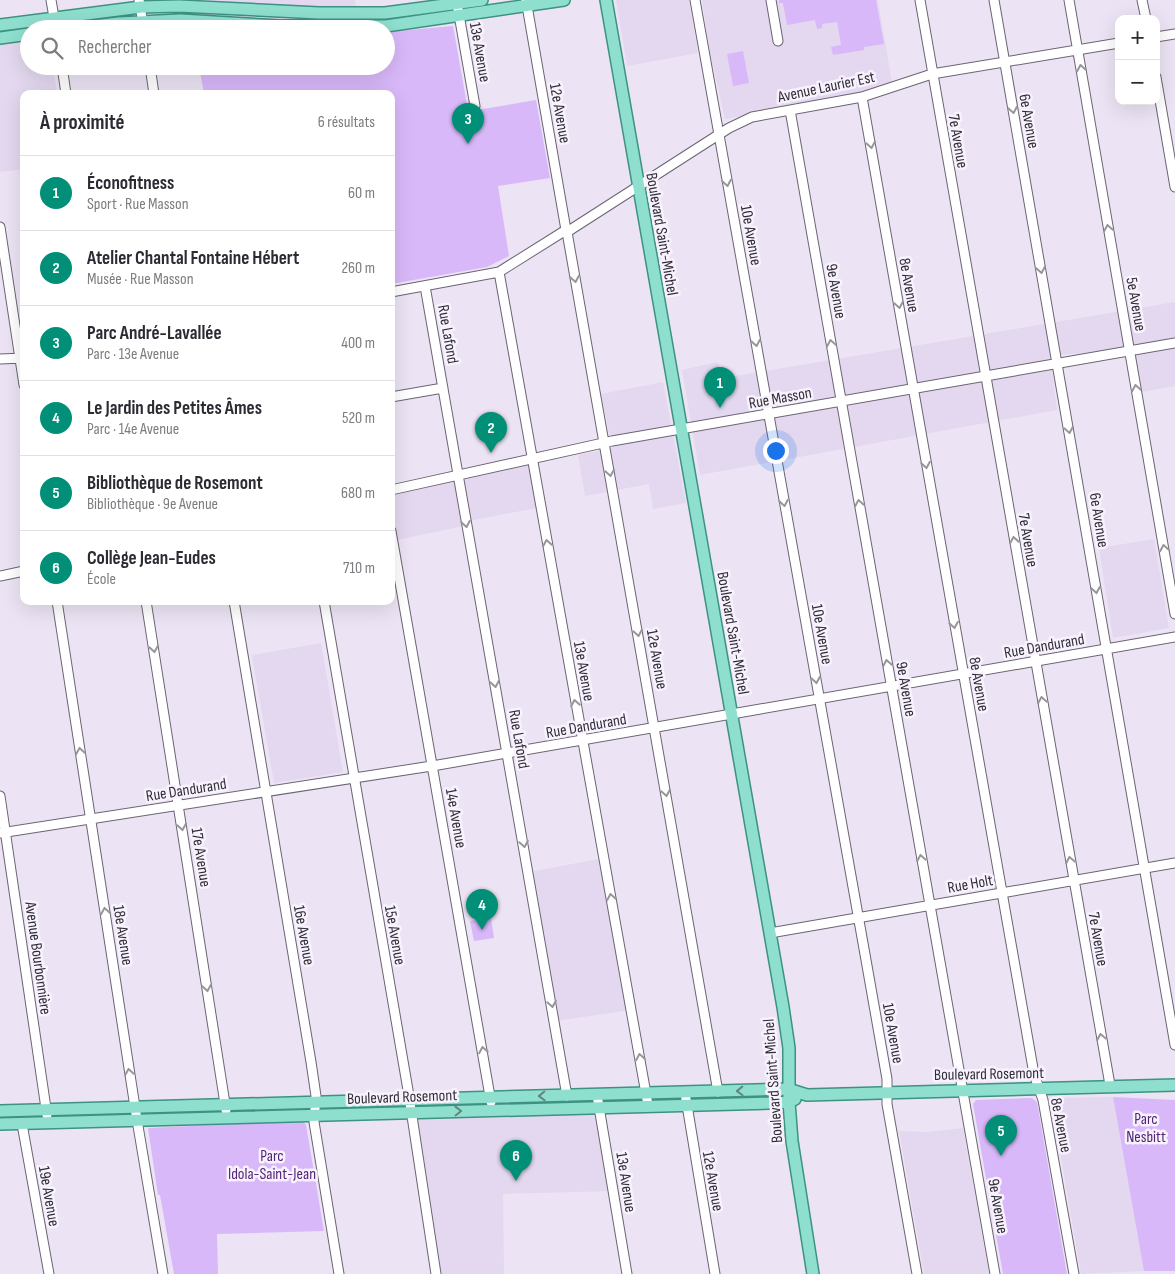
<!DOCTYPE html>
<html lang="fr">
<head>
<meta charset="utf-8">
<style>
	:root { --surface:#fff; --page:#f2f2f3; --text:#2b2b33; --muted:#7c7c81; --line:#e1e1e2; --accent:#018f78 }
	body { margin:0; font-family:"Sofia Sans Condensed",sans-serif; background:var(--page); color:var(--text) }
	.controls { position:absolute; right:15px; top:15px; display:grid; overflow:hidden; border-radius:10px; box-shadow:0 5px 20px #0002 }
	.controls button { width:45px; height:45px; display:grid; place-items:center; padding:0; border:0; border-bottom:1px solid var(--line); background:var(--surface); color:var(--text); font:25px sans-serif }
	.you { position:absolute; left:775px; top:450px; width:18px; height:18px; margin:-12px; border:4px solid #fff; border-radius:50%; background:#1a73e8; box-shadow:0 0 0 8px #1a73e833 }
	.badge { display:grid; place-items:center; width:32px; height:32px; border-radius:50%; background:var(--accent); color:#fff; font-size:16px; font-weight:700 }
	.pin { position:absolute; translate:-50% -41px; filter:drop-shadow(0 1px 2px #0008) }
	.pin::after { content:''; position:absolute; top:26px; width:18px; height:15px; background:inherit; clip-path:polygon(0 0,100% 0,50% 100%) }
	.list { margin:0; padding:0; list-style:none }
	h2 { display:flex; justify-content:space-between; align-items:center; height:65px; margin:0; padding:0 20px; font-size:21px }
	h2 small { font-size:16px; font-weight:400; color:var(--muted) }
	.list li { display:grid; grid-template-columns:32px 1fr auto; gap:15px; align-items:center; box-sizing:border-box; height:75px; padding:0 20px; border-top:1px solid var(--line) }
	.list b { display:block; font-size:19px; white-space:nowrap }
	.list p { margin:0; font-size:16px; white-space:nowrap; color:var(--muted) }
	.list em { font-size:16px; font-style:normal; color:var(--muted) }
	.icon { flex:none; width:28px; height:28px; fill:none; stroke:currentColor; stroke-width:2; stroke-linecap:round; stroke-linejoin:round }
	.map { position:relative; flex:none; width:1175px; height:1274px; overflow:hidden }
	.search { position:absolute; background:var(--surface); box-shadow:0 5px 20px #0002; left:20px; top:20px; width:375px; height:55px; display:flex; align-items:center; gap:12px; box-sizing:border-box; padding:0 18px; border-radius:28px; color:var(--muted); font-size:19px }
	.panel { position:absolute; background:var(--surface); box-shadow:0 5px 20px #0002; left:20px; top:90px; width:375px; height:515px; border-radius:10px }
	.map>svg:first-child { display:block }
	.built { fill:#e3d8ef }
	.green { fill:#d9b8f9 }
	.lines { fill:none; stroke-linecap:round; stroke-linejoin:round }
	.minor-casing { stroke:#6b6472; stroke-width:11 }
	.major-casing { stroke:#3d9282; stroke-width:14 }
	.minor { stroke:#fff; stroke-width:9 }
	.major { stroke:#8fdfce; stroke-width:11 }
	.oneway { stroke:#989699 }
	.oneway2 { stroke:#608680 }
	.labels { text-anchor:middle; stroke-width:5; stroke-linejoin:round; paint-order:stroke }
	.street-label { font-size:16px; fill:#302d33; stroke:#f8f2ff }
	.park-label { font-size:16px; fill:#532475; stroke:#f8f2ff }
</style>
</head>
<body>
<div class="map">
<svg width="1175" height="1274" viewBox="0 0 1175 1274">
	<rect width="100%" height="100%" fill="#ece4f4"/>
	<path class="built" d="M179,0H355L357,9L180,3Z
		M616,0H689L698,53L627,66Z
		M702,0H878L892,83L862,94L725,119L710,52Z
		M29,40V66H53L57,94H24V169L0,172V45Z
		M1175,302V386L1137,393L1129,351L1050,355L1057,410L700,475L682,370L718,362L723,378Z
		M663,382L686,503L653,509L649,484L585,496L578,455L612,448L601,394Z
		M530,465L537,508L468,521L469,525L397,540L391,495Z
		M1154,539L1169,628L1113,638L1099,548Z
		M321,643L343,772L274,783L252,655Z
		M604,858L631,1010L555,1021L529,872Z
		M1113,1097L1144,1271L1081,1274L1051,1100L1053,1098Z
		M599,1107L613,1191L503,1194L504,1274H436L410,1112Z
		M963,1128L989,1274H924L899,1131L926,1132Z"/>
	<path class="green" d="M779,0H876L884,44L864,47V50L833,55L831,47L841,45L837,22L822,24V28L817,29L815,20L787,25L783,3H779Z
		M453,26L468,110H477L536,100L550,178L498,186L509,256L487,267L391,284V94H204L199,66H386V32Z
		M743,51L749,83L733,86L727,54Z
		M491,918L494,938L474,941L470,921Z
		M1113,1097L1175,1100V1271H1144Z
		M1032,1098L1037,1102L1067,1274H1003L973,1104L976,1100Z
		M303,1121L306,1125L324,1231L217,1234L218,1274H174L160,1195H158L148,1128Z"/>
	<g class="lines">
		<g class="minor-casing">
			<path id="minor" d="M51,0L56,29
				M139,0L144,29
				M695,0L866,960L887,1079V1104L917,1274
				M771,0L778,41
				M920,0L1110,1085
				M994,0L1175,1045
				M1069,0L1175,614
				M1142,0L1146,19
				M458,9L475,106
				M1156,37L1175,34
				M62,66L66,94
				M150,66L154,94
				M1156,77L1175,187
				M862,97L1034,1074L1043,1100L1074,1274
				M790,110L995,1274
				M0,227L24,385
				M499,272L648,1105
				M425,286L567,1096
				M391,292L499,272L566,230L526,0
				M0,359L24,358
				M391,397L443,388
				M391,490L612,441L1175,343
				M391,531L491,1102
				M0,576L24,571
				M57,601L137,1120L163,1274
				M146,601L226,1110
				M234,601L311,1062L316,1096L314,1122L339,1274
				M324,601L408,1090L436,1274
				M0,796L47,1115
				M0,833L438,765L1175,637
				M770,933L1175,863
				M718,1092L567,232L729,128L752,117L862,97L932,74L1119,43
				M685,1093L715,1274
				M597,1095L627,1274
				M22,1124L49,1274"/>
		</g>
		<g class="major-casing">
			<path id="major" d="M606,0L783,1007L789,1048V1102L792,1141L813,1274
				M0,25L141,7L179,6L319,13H385L482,0
				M68,29L119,23L180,20L281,26H386L564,0
				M0,38L29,34
				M0,1111L788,1089L807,1095L1175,1085
				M0,1124L770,1103L789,1102L795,1099"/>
		</g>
		<use href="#minor" class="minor"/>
		<use href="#major" class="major"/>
	</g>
	<defs><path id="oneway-chevron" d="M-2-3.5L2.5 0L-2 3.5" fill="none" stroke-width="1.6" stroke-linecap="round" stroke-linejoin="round" transform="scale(1.25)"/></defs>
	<g class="oneway">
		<use href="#oneway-chevron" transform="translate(1081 68) rotate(-100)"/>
		<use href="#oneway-chevron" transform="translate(1013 110) rotate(80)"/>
		<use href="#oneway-chevron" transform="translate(871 145) rotate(80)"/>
		<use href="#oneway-chevron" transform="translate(727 183) rotate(80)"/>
		<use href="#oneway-chevron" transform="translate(1108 228) rotate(-100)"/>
		<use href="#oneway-chevron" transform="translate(1041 270) rotate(80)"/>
		<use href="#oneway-chevron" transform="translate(575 279) rotate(80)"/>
		<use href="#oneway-chevron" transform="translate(899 305) rotate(80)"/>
		<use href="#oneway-chevron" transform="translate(756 343) rotate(80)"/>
		<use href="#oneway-chevron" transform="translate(831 343) rotate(-100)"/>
		<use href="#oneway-chevron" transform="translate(1136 388) rotate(-100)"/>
		<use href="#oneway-chevron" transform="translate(1069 430) rotate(80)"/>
		<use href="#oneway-chevron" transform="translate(926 465) rotate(80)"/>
		<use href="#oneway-chevron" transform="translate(610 473) rotate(80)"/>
		<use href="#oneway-chevron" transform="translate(784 503) rotate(80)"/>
		<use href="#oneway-chevron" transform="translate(859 503) rotate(-100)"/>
		<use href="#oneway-chevron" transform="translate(466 524) rotate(80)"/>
		<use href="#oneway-chevron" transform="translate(1014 540) rotate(-100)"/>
		<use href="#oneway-chevron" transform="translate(547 543) rotate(-100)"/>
		<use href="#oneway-chevron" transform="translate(1164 548) rotate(-100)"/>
		<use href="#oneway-chevron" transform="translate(1096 590) rotate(81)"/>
		<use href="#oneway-chevron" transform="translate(954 625) rotate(80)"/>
		<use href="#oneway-chevron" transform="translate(638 633) rotate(80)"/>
		<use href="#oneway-chevron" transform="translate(154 649) rotate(81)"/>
		<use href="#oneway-chevron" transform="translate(887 663) rotate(-100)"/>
		<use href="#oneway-chevron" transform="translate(816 680) rotate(81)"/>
		<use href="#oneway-chevron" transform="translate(495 684) rotate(80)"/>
		<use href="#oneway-chevron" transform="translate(1042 700) rotate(-100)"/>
		<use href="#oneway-chevron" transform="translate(575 703) rotate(-100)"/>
		<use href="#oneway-chevron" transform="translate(80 751) rotate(-99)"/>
		<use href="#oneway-chevron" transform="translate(666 793) rotate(80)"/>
		<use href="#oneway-chevron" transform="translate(182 827) rotate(81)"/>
		<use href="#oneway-chevron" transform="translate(524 844) rotate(80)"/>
		<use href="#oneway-chevron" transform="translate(921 858) rotate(-100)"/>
		<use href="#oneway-chevron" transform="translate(1070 860) rotate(-101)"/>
		<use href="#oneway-chevron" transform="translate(611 897) rotate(-100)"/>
		<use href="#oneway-chevron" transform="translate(105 911) rotate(-99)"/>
		<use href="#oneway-chevron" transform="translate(207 988) rotate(81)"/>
		<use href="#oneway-chevron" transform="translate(552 1004) rotate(80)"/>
		<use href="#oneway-chevron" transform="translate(1101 1037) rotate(-101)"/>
		<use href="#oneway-chevron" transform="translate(483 1050) rotate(-100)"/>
		<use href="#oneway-chevron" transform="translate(640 1057) rotate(-100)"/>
		<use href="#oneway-chevron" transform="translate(129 1072) rotate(-99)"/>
	</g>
	<g class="oneway2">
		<use href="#oneway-chevron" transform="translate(740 1091) rotate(178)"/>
		<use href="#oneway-chevron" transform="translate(542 1096) rotate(178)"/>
		<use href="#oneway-chevron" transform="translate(458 1111) rotate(-1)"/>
	</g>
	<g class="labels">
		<g class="street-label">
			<text transform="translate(481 52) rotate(80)" y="6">13e Avenue</text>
			<text transform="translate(826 86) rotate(-12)" y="6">Avenue Laurier Est</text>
			<text transform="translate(561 113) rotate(80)" y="6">12e Avenue</text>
			<text transform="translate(1030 121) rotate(80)" y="6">6e Avenue</text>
			<text transform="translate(959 141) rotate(80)" y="6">7e Avenue</text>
			<text transform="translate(663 234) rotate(80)" y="6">Boulevard Saint-Michel</text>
			<text transform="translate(752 235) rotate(80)" y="6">10e Avenue</text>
			<text transform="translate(910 285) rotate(80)" y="6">8e Avenue</text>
			<text transform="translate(837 291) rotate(80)" y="6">9e Avenue</text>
			<text transform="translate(1137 304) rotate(80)" y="6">5e Avenue</text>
			<text transform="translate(449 334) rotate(80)" y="6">Rue Lafond</text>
			<text transform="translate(780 397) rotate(-10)" y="6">Rue Masson</text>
			<text transform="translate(1100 520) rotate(81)" y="6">6e Avenue</text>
			<text transform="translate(1029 540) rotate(80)" y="6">7e Avenue</text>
			<text transform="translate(734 633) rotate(80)" y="6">Boulevard Saint-Michel</text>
			<text transform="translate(823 634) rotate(80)" y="6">10e Avenue</text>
			<text transform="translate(1044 645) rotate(-10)" y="6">Rue Dandurand</text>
			<text transform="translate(658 659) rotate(80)" y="6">12e Avenue</text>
			<text transform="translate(585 671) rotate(80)" y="6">13e Avenue</text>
			<text transform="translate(980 684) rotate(80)" y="6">8e Avenue</text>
			<text transform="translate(907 689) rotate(80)" y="6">9e Avenue</text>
			<text transform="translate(586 725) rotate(-10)" y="6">Rue Dandurand</text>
			<text transform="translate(520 739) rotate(80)" y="6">Rue Lafond</text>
			<text transform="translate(186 789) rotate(-9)" y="6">Rue Dandurand</text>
			<text transform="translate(457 818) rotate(80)" y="6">14e Avenue</text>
			<text transform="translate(202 857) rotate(81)" y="6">17e Avenue</text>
			<text transform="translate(970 883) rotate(-10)" y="6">Rue Holt</text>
			<text transform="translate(124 935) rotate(81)" y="6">18e Avenue</text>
			<text transform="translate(305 935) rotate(80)" y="6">16e Avenue</text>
			<text transform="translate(396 935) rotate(80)" y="6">15e Avenue</text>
			<text transform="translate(1099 939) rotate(80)" y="6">7e Avenue</text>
			<text transform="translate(39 958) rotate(82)" y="6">Avenue Bourbonnière</text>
			<text transform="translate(894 1033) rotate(80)" y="6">10e Avenue</text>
			<text transform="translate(989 1073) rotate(-1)" y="6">Boulevard Rosemont</text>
			<text transform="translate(772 1081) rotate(-94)" y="6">Boulevard Saint-Michel</text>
			<text transform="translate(402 1096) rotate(-2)" y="6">Boulevard Rosemont</text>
			<text transform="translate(1062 1125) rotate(79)" y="6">8e Avenue</text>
			<text transform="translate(714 1181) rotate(80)" y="6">12e Avenue</text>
			<text transform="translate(627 1182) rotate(81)" y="6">13e Avenue</text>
			<text transform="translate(50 1196) rotate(80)" y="6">19e Avenue</text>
			<text transform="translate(999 1206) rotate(80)" y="6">9e Avenue</text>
		</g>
		<g class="park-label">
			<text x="1146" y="1124">Parc<tspan x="1146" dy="18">Nesbitt</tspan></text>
			<text x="272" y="1161">Parc<tspan x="272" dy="18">Idola-Saint-Jean</tspan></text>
		</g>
	</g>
</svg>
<div class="controls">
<button>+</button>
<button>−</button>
</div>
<div class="you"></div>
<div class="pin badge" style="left:720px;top:408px">1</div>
<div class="pin badge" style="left:491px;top:453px">2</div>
<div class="pin badge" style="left:468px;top:144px">3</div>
<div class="pin badge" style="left:482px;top:930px">4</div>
<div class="pin badge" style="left:1001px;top:1156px">5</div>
<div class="pin badge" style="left:516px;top:1181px">6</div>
<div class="search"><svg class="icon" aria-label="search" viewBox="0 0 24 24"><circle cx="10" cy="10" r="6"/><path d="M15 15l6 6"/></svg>Rechercher</div>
<section class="panel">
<h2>À proximité<small>6 résultats</small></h2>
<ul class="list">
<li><span class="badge">1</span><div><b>Éconofitness</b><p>Sport · Rue Masson</p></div><em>60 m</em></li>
<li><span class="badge">2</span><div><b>Atelier Chantal Fontaine Hébert</b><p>Musée · Rue Masson</p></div><em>260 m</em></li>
<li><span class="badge">3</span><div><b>Parc André-Lavallée</b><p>Parc · 13e Avenue</p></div><em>400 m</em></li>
<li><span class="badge">4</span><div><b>Le Jardin des Petites Âmes</b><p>Parc · 14e Avenue</p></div><em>520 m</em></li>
<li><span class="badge">5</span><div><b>Bibliothèque de Rosemont</b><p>Bibliothèque · 9e Avenue</p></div><em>680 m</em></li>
<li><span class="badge">6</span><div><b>Collège Jean-Eudes</b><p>École</p></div><em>710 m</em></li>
</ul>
</section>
</div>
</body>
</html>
